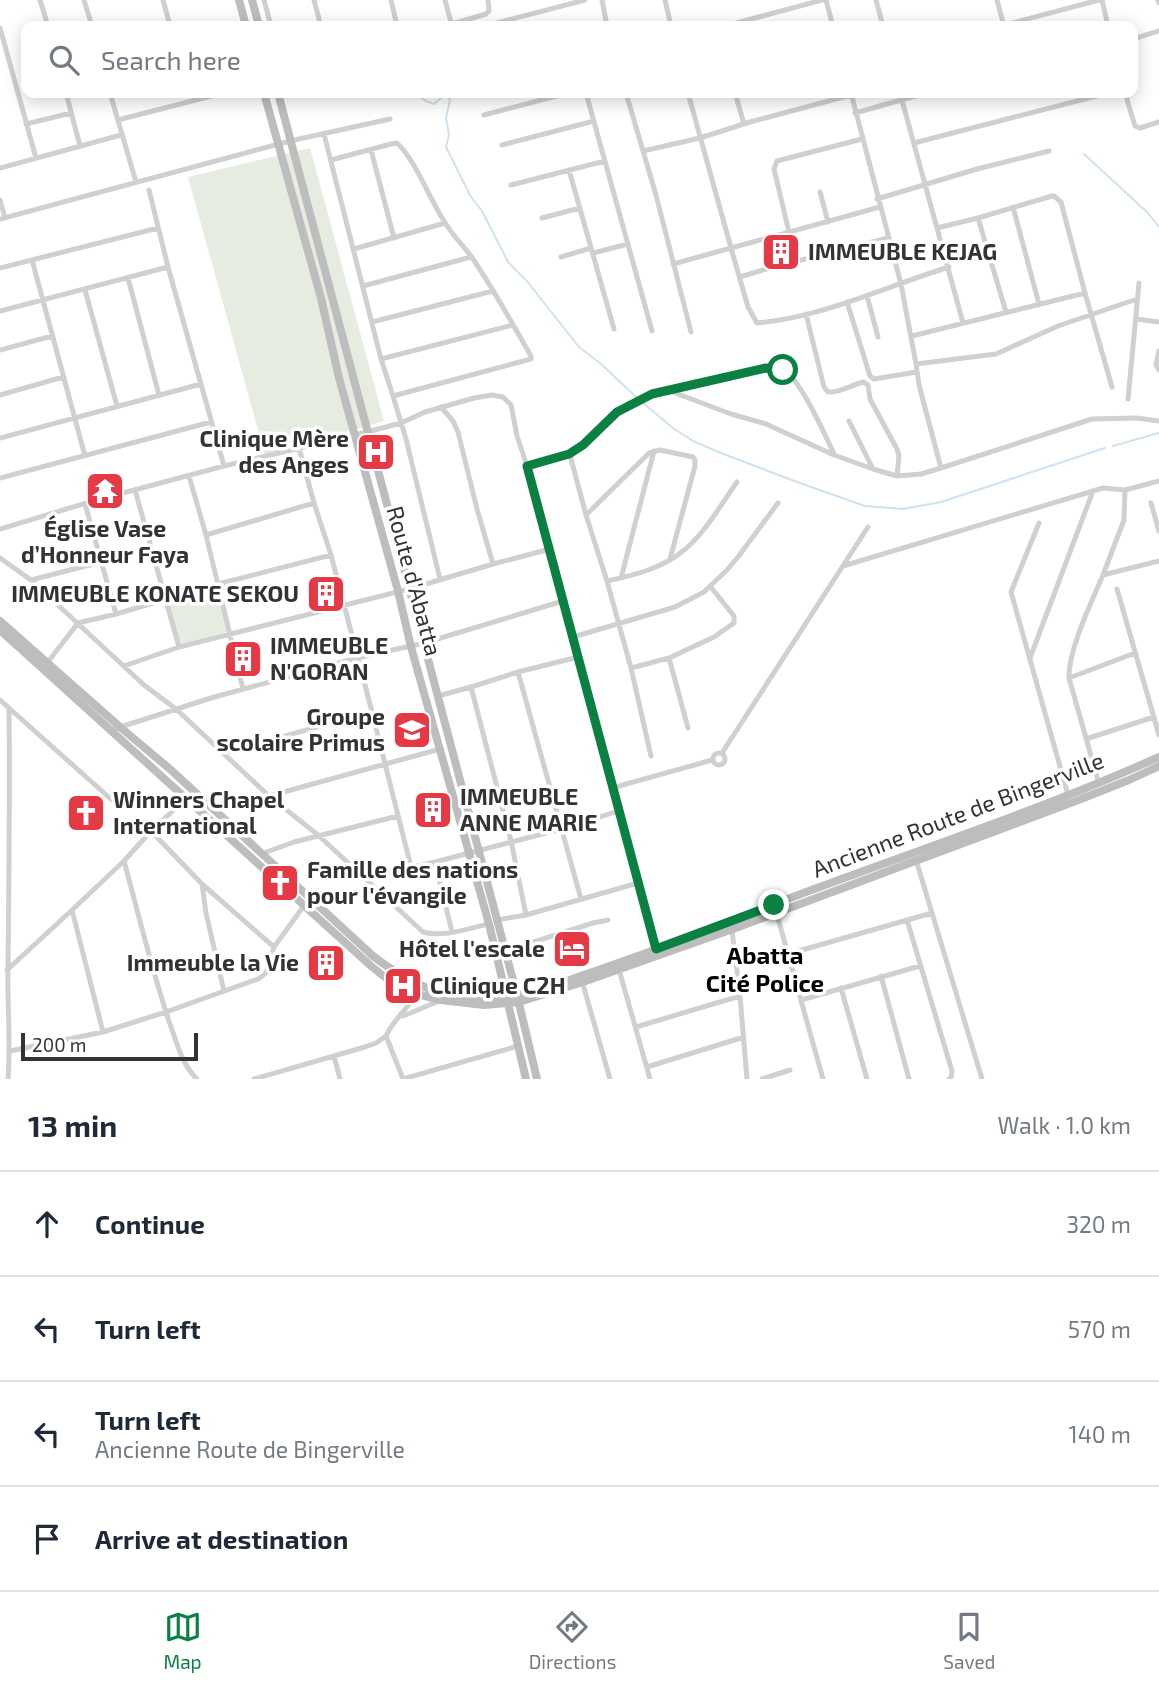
<!DOCTYPE html>
<html lang="en">
<head>
<meta charset="utf-8">
<style>
	:root { --surface:#fff; --page:#f6f6f7; --text:#1f2937; --muted:#747a83; --line:#e0e1e3; --accent:#0b8043 }
	body { margin:0; font-family:"Exo 2",sans-serif; background:var(--page); color:var(--text) }
	.scale { position:absolute; left:21px; bottom:18px; width:177px; box-sizing:border-box; padding-left:7px; border:4px solid #333; border-top:0; font-size:19px; line-height:24px; white-space:nowrap; color:#333; -webkit-text-stroke:5px #fff; paint-order:stroke }
	.stop { position:absolute; width:21px; height:21px; margin:-16px; border:5px solid #0b8043; border-radius:50%; background:#fff }
	.stop.end { background:#0b8043; border-color:#fff; box-shadow:0 2px 7px #0008 }
	.list { margin:0; padding:0; list-style:none }
	h2 { display:flex; justify-content:space-between; align-items:center; height:91px; margin:0; padding:0 28px; font-size:30px }
	h2 small { font-size:23px; font-weight:400; color:var(--muted) }
	.list li { display:grid; grid-template-columns:46px 1fr auto; gap:21px; align-items:center; box-sizing:border-box; height:105px; padding:0 28px; border-top:2px solid var(--line) }
	.list b { display:block; font-size:26px; white-space:nowrap }
	.list p { margin:0; font-size:23px; white-space:nowrap; color:var(--muted) }
	.list em { font-size:23px; font-style:normal; color:var(--muted) }
	.icon { flex:none; width:38px; height:38px; fill:none; stroke:currentColor; stroke-width:2; stroke-linecap:round; stroke-linejoin:round }
	.map { position:relative; flex:none; width:1159px; height:1079px; overflow:hidden }
	.search { position:absolute; background:var(--surface); box-shadow:0 4px 18px #0003; left:21px; right:21px; top:21px; height:77px; display:flex; align-items:center; gap:18px; box-sizing:border-box; padding:0 24px; border-radius:14px; color:var(--muted); font-size:26px }
	.sheet { height:511px; background:var(--surface) }
	nav { display:flex; justify-content:space-around; align-items:center; box-sizing:border-box; height:98px; border-top:2px solid var(--line); background:var(--surface); font-size:19px; color:var(--muted) }
	nav a { display:grid; justify-items:center; gap:4px }
	nav .on { color:var(--accent) }
	.map>svg:first-child { display:block }
	.grass { fill:#e6ecdf }
	.lines { fill:none; stroke-linecap:round; stroke-linejoin:round }
	.stream { stroke:#cfe2ee; stroke-width:2 }
	.street { stroke:#d0d0d0; stroke-width:5 }
	.secondary { stroke:#bdbdbd; stroke-width:8 }
	.route { stroke:#0b8043; stroke-width:9 }
	.labels { text-anchor:middle; stroke-width:7; stroke-linejoin:round; paint-order:stroke }
	.poi-label { font-size:23px; font-weight:bold; fill:#333; stroke:#fff; text-anchor:start }
	.street-label { font-size:23px; fill:#333; stroke:#fff }
	.neighbourhood-label { font-size:24px; font-weight:bold; fill:#000; stroke:#fff }
</style>
</head>
<body>
<div class="map">
<svg width="1159" height="1079" viewBox="0 0 1159 1079">
	<rect width="100%" height="100%" fill="#fff"/>
	<path class="grass" d="M310,148L384,421L265,455L188,177Z
		M218,587L227,632L180,644L168,601Z"/>
	<g class="lines">
		<path class="stream" d="M415,93L424,100L434,104L446,94L450,100L446,118L449,135L446,147L471,197L482,211L508,262L526,280L579,347L601,364L636,397
			M1084,154L1148,213L1159,227
			M643,403L673,428L693,441L721,453L797,482L865,506L903,509L941,502L1105,448
			M1113,446L1159,433"/>
		<path class="street" d="M40,0L48,26
			M84,0L92,26
			M163,0L170,26
			M264,0L271,26
			M314,0L321,26
			M391,0L397,26
			M445,0L452,26
			M602,0L607,26
			M665,0L671,26
			M826,0L833,26
			M876,0L883,26
			M997,0L1004,26
			M1102,0L1108,26
			M1158,0L1159,3
			M452,24L486,14L489,11L488,0
			M485,26L585,0
			M725,26L822,0
			M1001,26L1099,0
			M0,28L36,158
			M1133,39L1159,31
			M66,93L80,146
			M110,93L136,182
			M586,93L652,331
			M626,93L656,195L691,332
			M688,93L731,248L748,307L757,323C821,318 887,286 949,267
			M735,93L744,124
			M851,93L901,284L916,364L996,354L1058,326L1137,299
			M900,93L963,323
			M1125,93L1135,126L1140,128L1159,122
			M855,113L926,93
			M484,115L568,93
			M118,120L223,93
			M26,124L71,113
			M324,134L381,359L393,396L531,359V356C512,323 494,290 473,259C464,246 452,235 444,221C429,198 416,161 397,143L391,144L331,160
			M914,143L1108,93
			M502,145L594,121
			M371,150L394,238
			M643,151L700,138L750,122L851,95
			M0,168L121,135
			M569,170L614,329
			M511,185L605,161
			M149,190L168,267L224,466
			M820,192L828,222
			M877,199L977,169L1049,151
			M0,200L5,218
			M1013,207L1039,304
			M542,218L580,208
			M978,218L1006,312
			M0,219L290,141L390,119
			M937,228L978,218L1052,196H1054L1061,202L1085,293L1112,387
			M789,232L774,169L777,161L862,139
			M354,249L445,223
			M593,253L628,244
			M561,257L591,248
			M32,260L85,456
			M673,264L880,207
			M0,268L158,228
			M740,277L766,269L888,238
			M128,278L159,395
			M363,286L471,257
			M85,290L117,406
			M867,296L878,337
			M847,302L870,376L874,379L917,372
			M0,311L168,267
			M806,314L824,387L828,392C840,393 851,385 863,382L868,385L870,399L897,449L899,456L897,476
			M1136,319L1159,322
			M372,322L493,291
			M912,336L1085,293
			M0,350L52,336
			M1159,351L1156,365L1159,370
			M381,359L513,325
			M670,391C692,386 766,363 783,370C800,378 825,435 834,454
			M0,395L63,377
			M393,396L406,439L440,579
			M1128,399L1139,283
			M441,407L453,421L458,432L477,509L493,564
			M849,421L873,469
			M0,438L201,384
			M570,455L586,515L607,581L631,668L651,756
			M527,466L570,455L582,445L617,412L652,394L670,391L731,414L766,424L834,455L873,469L897,476L921,474L941,468L919,385L916,364
			M941,468L1092,419L1136,418L1159,421
			M189,476L206,535L243,689
			M0,478L211,422
			M135,490L179,647
			M1125,490L1124,520L1103,575L1159,561
			M1151,503L1159,531
			M85,504L116,614
			M586,515L649,453L660,450L693,457L695,460V466L670,559
			M1039,523L1011,592L1068,795
			M0,529L93,501L224,466L367,432L401,423L425,412L474,398L492,395L503,397L511,405L517,436L527,466L550,549L612,788L656,949
			M206,535L314,503
			M0,558L31,580L144,685L176,709L269,796L318,835L423,932C444,938 469,928 489,924
			M843,566L1103,488L1125,490L1159,481
			M621,578L654,451
			M31,580L101,562
			M607,581C631,576 659,569 679,554C704,536 719,507 737,482
			M1117,589L1159,735
			M573,637L675,607L704,592L727,570L738,557L778,503
			M669,658L688,728
			M1030,658L1093,491
			M47,663L78,623L116,614L218,584L331,555
			M124,666L179,647L409,589L493,564L550,549
			M631,668L669,658L714,637L734,623V616L710,586
			M518,672L578,657
			M1069,678L1135,653
			M471,687L511,841L526,915
			M438,696L471,687L518,672L581,899
			M0,700L113,801
			M372,712L411,867
			M111,730L211,698L357,658L424,643L563,601
			M1086,739L1154,717
			M713 759a6 6 0 1 1 12 0a6 6 0 1 1-12 0Z
			M223,753L372,712L331,555L314,503L299,448
			M722,753L868,527
			M1099,784L1069,678C1068,650 1092,601 1103,575
			M612,788L712,760
			M269,796L440,749
			M151,831L202,884L274,947
			M261,854L294,842L398,816
			M124,861C139,916 152,972 171,1027C177,1044 183,1066 197,1079
			M435,862L573,826L618,811
			M366,878L435,862L452,932
			M202,884L206,913L224,991
			M774,904L823,1079
			M72,910L103,1032
			M932,913L982,1079
			M496,920L526,915L638,883
			M907,920L952,1071L951,1078L949,1079
			M731,922L740,996L747,1079
			M505,951L593,923L608,920
			M788,954L932,913L916,860
			M618,966L650,1079
			M7,970L72,910L124,861L151,831L193,792
			M881,976L909,1079
			M582,981L610,1079
			M841,988L867,1079
			M801,1000L920,966
			M403,1016L439,1001
			M636,1027L740,996
			M10,1051L103,1032L166,1012L258,979L266,973L274,947L306,903
			M334,1056L340,1079
			M647,1067L744,1037
			M8,1079C11,1041 7,1004 8,966C9,880 10,794 9,708
			M254,1079L365,1047L376,1043L386,1036
			M403,1079L518,1046
			M403,1079L386,1036C393,1020 408,1008 417,994
			M762,1079L790,1070"/>
		<path class="secondary" d="M239,0L246,26
			M252,0L259,26
			M264,93L321,298L339,378L398,591L411,647L489,924L526,1079
			M278,93L517,995L537,1079
			M0,621L120,727L171,770L373,956C413,987 448,1001 500,997C535,995 568,980 601,969C659,949 717,927 774,904C903,855 1034,813 1159,757
			M0,630L371,966L391,982L417,994L441,1000L484,1005L519,1002L583,982L733,929L1076,801L1129,780L1159,766"/>
	</g>
	<g class="lines">
		<path class="route" d="M774,905L656,949L527,466L569,454L583,445L617,412L652,394L766,368L783,370"/>
	</g>
	<defs>
		<g id="building-square" transform="scale(2.0125)"><rect x="-9" y="-9" width="18" height="18" rx="4" fill="#e63946" stroke="#fff"/><path d="M-4-6H4V6H1V3H-1V6H-4ZM-2.5-4.3h1.7v1.8h-1.7ZM.8-4.3h1.7v1.8H.8ZM-2.5-1h1.7V.8h-1.7ZM.8-1h1.7V.8H.8Z" fill="#fff"/></g>
		<g id="hospital-square" transform="scale(2.0125)"><rect x="-9" y="-9" width="18" height="18" rx="4" fill="#e63946" stroke="#fff"/><path d="M-5-5h3v3.5h4V-5h3V5h-3V1.5h-4V5h-3Z" fill="#fff"/></g>
		<g id="temple-square" transform="scale(2.0125)"><rect x="-9" y="-9" width="18" height="18" rx="4" fill="#e63946" stroke="#fff"/><path d="M0-6L5-2H3V0L6.5 2.5H4V6H1.5V3h-3V6H-4V2.5H-6.5L-3 0V-2H-5Z" fill="#fff"/></g>
		<g id="school-square" transform="scale(2.0125)"><rect x="-9" y="-9" width="18" height="18" rx="4" fill="#e63946" stroke="#fff"/><path d="M0-5L7-2L0 1L-7-2ZM-4 1L0 2.5L4 1V4Q0 6-4 4Z" fill="#fff"/></g>
		<g id="church-square" transform="scale(2.0125)"><rect x="-9" y="-9" width="18" height="18" rx="4" fill="#e63946" stroke="#fff"/><path d="M-1.2-6h2.4v3.5h3.3v2.4h-3.3V6h-2.4V-.1h-3.3v-2.4h3.3Z" fill="#fff"/></g>
		<g id="hotel-square" transform="scale(2.0125)"><rect x="-9" y="-9" width="18" height="18" rx="4" fill="#e63946" stroke="#fff"/><path d="M-6-4.5h1.5V1H6V5H4.5V3h-9V5H-6ZM-4 0a1.8 1.8 0 1 1 3.6 0ZM.5 0V-2.5h3Q6-2.5 6 0Z" fill="#fff"/></g>
	</defs>
	<g fill-rule="evenodd">
		<use href="#building-square" x="781" y="252"/>
		<use href="#hospital-square" x="376" y="452"/>
		<use href="#temple-square" x="105" y="491"/>
		<use href="#building-square" x="326" y="594"/>
		<use href="#building-square" x="243" y="659"/>
		<use href="#school-square" x="412" y="730"/>
		<use href="#building-square" x="433" y="810"/>
		<use href="#church-square" x="86" y="813"/>
		<use href="#church-square" x="280" y="883"/>
		<use href="#hotel-square" x="572" y="949"/>
		<use href="#building-square" x="326" y="963"/>
		<use href="#hospital-square" x="403" y="986"/>
	</g>
	<g class="labels">
		<g class="poi-label">
			<text x="808" y="260">IMMEUBLE KEJAG</text>
			<text x="349" y="447" text-anchor="end">Clinique Mère<tspan x="349" dy="26">des Anges</tspan></text>
			<text x="105" y="537" text-anchor="middle">Église Vase<tspan x="105" dy="26">d’Honneur Faya</tspan></text>
			<text x="299" y="602" text-anchor="end">IMMEUBLE KONATE SEKOU</text>
			<text x="270" y="654">IMMEUBLE<tspan x="270" dy="26">N'GORAN</tspan></text>
			<text x="385" y="725" text-anchor="end">Groupe<tspan x="385" dy="26">scolaire Primus</tspan></text>
			<text x="460" y="805">IMMEUBLE<tspan x="460" dy="26">ANNE MARIE</tspan></text>
			<text x="113" y="808">Winners Chapel<tspan x="113" dy="26">International</tspan></text>
			<text x="307" y="878">Famille des nations<tspan x="307" dy="26">pour l'évangile</tspan></text>
			<text x="545" y="957" text-anchor="end">Hôtel l'escale</text>
			<text x="299" y="971" text-anchor="end">Immeuble la Vie</text>
			<text x="430" y="994">Clinique C2H</text>
		</g>
		<g class="street-label">
			<text transform="translate(414 581) rotate(75)" y="8">Route d'Abatta</text>
			<text transform="translate(958 815) rotate(-21)" y="8">Ancienne Route de Bingerville</text>
		</g>
		<g class="neighbourhood-label">
			<text x="765" y="964">Abatta<tspan x="765" dy="28">Cité Police</tspan></text>
		</g>
	</g>
</svg>
<div class="scale">200 m</div>
<div class="stop" style="left:783px;top:370px"></div>
<div class="stop end" style="left:774px;top:905px"></div>
<div class="search"><svg class="icon" aria-label="search" viewBox="0 0 24 24"><circle cx="10" cy="10" r="6"/><path d="M15 15l6 6"/></svg>Search here</div>
</div>
<section class="sheet">
<h2>13 min<small>Walk · 1.0 km</small></h2>
<ul class="list">
<li><svg class="icon" aria-label="ahead" viewBox="0 0 24 24"><path d="M12 20V5M6 11l6-6 6 6"/></svg><div><b>Continue</b></div><em>320 m</em></li>
<li><svg class="icon" aria-label="left" viewBox="0 0 24 24"><path d="M17 20v-9H6M10 6l-5 5 5 5"/></svg><div><b>Turn left</b></div><em>570 m</em></li>
<li><svg class="icon" aria-label="left" viewBox="0 0 24 24"><path d="M17 20v-9H6M10 6l-5 5 5 5"/></svg><div><b>Turn left</b><p>Ancienne Route de Bingerville</p></div><em>140 m</em></li>
<li><svg class="icon" aria-label="arrive" viewBox="0 0 24 24"><path d="M6 21V4h12l-3 4 3 4H6"/></svg><div><b>Arrive at destination</b></div></li>
</ul>
</section>
<nav>
<a class="on"><svg class="icon" aria-label="map" viewBox="0 0 24 24"><path d="M3 6l6-2 6 2 6-2v14l-6 2-6-2-6 2zM9 4v14M15 6v14"/></svg>Map</a>
<a><svg class="icon" aria-label="directions" viewBox="0 0 24 24"><path d="M12 3l9 9-9 9-9-9zM9 14v-3h6M13 9l2 2-2 2"/></svg>Directions</a>
<a><svg class="icon" aria-label="saved" viewBox="0 0 24 24"><path d="M7 4h10v16l-5-4-5 4z"/></svg>Saved</a>
</nav>
</body>
</html>
